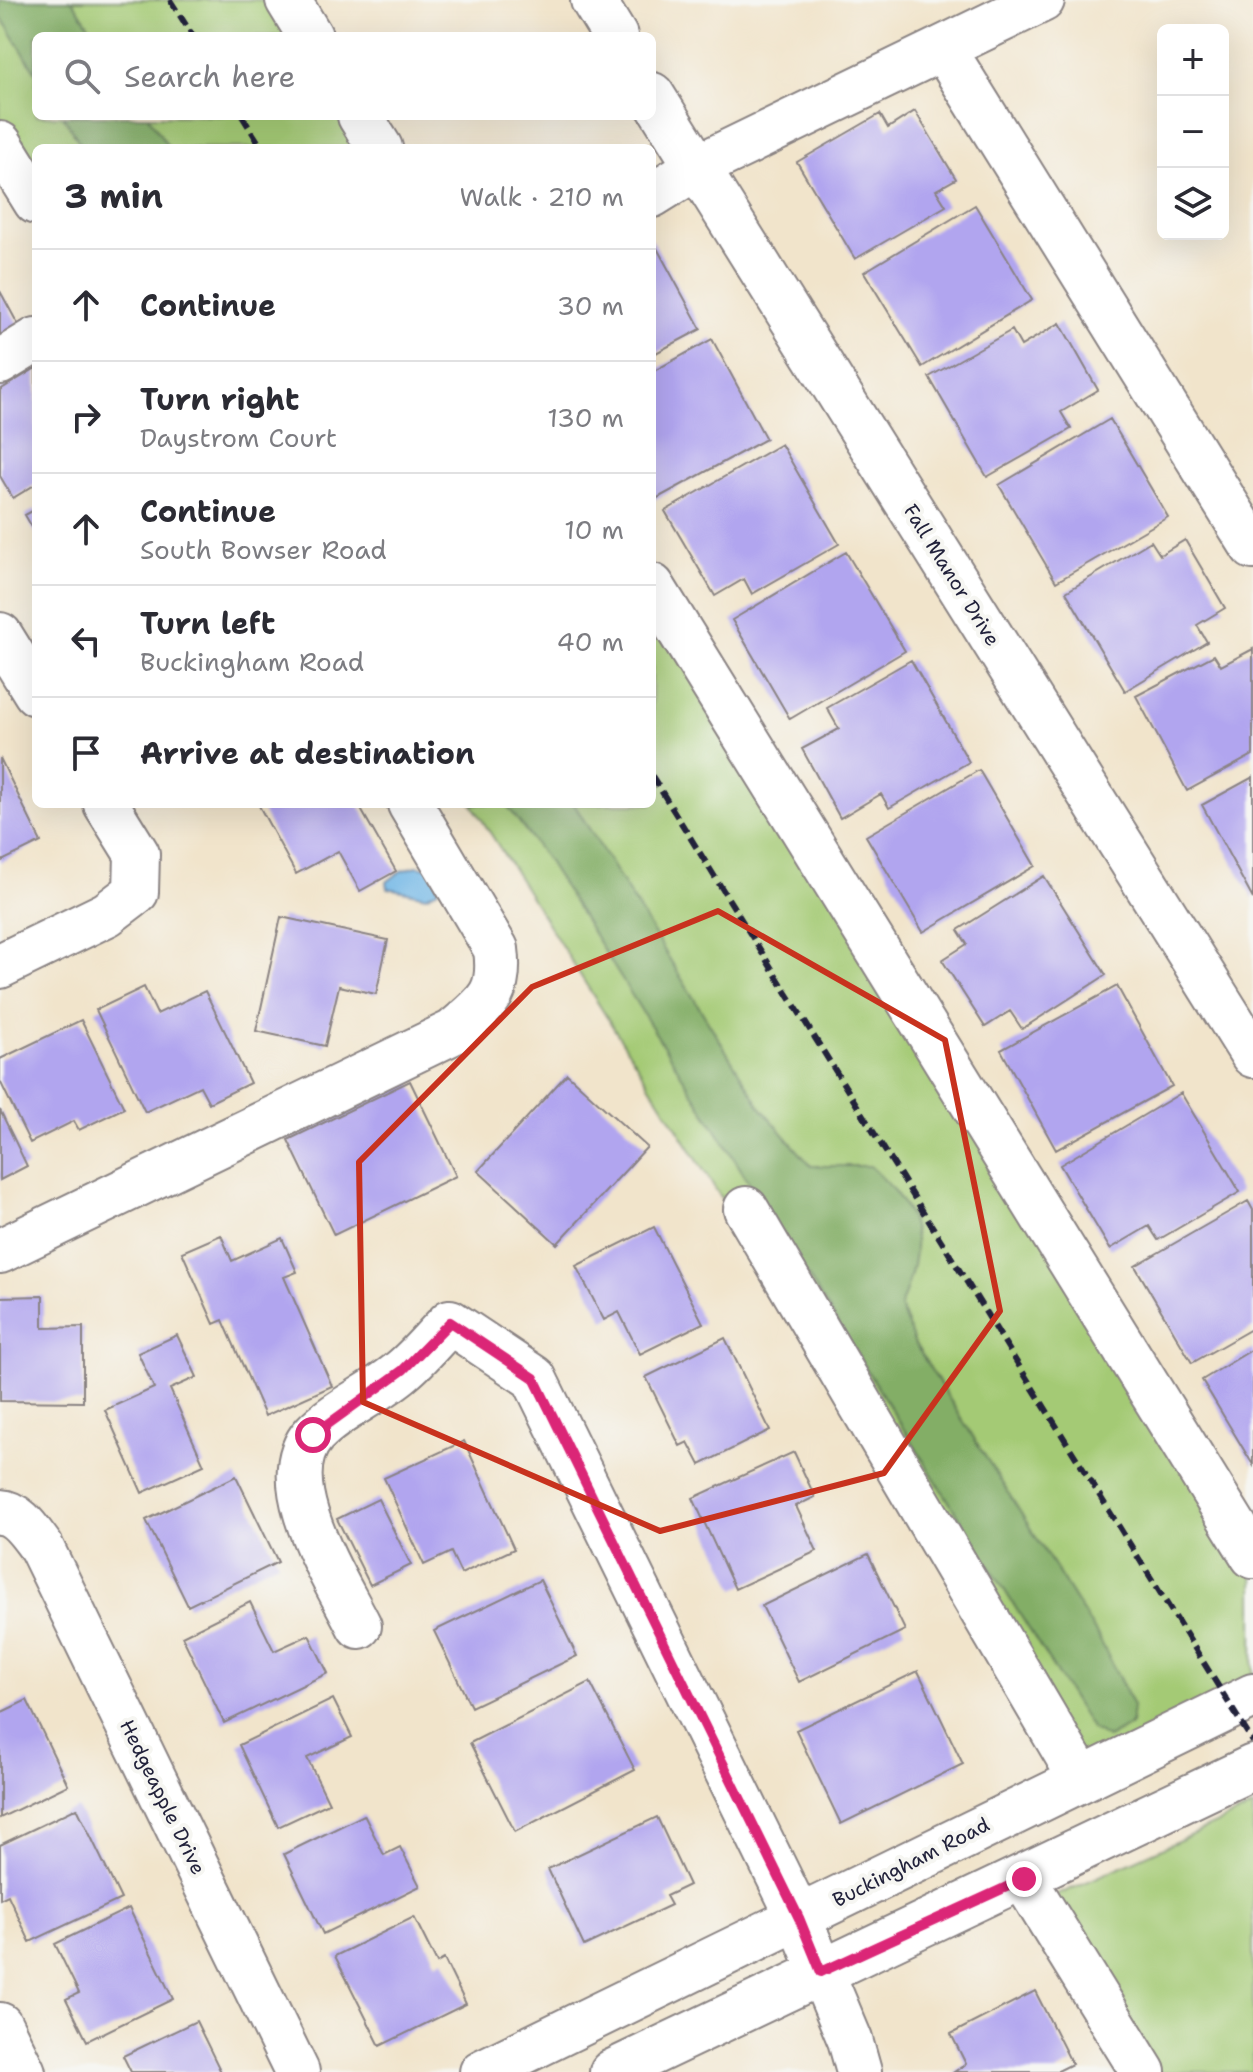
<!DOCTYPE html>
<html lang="en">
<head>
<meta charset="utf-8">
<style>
	:root { --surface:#fff; --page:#f7f7f7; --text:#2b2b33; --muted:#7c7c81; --line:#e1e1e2 }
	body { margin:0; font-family:"Shantell Sans",sans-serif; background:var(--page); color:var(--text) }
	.controls { position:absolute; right:24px; top:24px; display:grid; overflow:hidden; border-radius:12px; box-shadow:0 8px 32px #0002 }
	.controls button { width:72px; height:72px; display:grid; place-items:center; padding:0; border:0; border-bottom:2px solid var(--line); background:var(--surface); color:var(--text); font:40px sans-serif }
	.stop { position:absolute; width:24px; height:24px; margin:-18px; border:6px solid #db2777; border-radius:50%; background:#fff }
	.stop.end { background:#db2777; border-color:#fff; box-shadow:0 2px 8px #0008 }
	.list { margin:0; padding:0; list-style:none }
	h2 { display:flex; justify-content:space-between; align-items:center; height:104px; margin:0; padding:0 32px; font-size:34px }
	h2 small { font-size:26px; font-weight:400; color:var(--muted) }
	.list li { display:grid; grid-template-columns:52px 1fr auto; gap:24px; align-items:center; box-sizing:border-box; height:112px; padding:0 32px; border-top:2px solid var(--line) }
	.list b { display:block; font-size:30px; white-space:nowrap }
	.list p { margin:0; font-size:26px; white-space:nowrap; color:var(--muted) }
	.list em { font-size:26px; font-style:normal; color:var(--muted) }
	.icon { flex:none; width:44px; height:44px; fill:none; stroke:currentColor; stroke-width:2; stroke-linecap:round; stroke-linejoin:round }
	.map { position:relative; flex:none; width:1253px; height:2072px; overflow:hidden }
	.search { position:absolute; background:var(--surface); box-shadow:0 8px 32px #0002; left:32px; top:32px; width:624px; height:88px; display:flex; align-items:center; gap:20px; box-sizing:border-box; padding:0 28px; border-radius:12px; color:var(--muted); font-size:30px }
	.panel { position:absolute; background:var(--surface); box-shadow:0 8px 32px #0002; left:32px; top:144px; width:624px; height:664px; border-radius:12px }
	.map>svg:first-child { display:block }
	.green { fill:#a4ca75; stroke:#637658; stroke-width:2 }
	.forest { fill:#83ae66; stroke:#526850; stroke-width:2 }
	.water { fill:#6fb6e6; stroke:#486c90; stroke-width:2 }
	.building { fill:#b1a5ef }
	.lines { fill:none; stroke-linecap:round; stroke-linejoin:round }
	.minor-casing { stroke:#8a8383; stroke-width:48 }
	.minor { stroke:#fff; stroke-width:44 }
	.rail { stroke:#22223b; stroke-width:6; stroke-dasharray:12 6; stroke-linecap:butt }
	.route { stroke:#db2777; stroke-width:10 }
	.marked { fill:none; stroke:#c8321e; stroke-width:6; stroke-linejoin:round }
	.labels { text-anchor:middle; stroke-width:8; stroke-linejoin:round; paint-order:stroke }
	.street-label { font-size:20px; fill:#22223b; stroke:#f6f6f2 }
</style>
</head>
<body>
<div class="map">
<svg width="1253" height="2072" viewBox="0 0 1253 2072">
	<rect width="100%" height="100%" fill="#f6f6f2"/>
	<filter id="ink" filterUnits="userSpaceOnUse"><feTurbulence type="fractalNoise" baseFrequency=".0125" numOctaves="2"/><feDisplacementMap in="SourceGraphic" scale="16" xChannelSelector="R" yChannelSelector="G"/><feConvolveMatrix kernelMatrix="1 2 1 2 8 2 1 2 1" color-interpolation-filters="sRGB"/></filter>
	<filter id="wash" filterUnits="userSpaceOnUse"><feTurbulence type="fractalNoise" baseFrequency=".006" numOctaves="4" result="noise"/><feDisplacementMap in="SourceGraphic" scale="32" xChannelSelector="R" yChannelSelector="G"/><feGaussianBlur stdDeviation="1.8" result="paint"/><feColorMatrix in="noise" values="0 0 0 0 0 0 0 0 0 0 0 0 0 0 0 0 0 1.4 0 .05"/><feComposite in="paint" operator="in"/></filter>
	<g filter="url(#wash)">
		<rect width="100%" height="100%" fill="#f1e4cb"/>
		<path class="green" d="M0,0H275L298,36H36V116H348L368,148H36V205L0,147Z
			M652,604L1253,1568V1690L1081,1767L472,804H652Z
			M1253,1807V2072H1158L1051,1898Z"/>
		<path class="forest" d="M0,0H72L96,36H36V73L0,15Z
			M63,116H148L169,148H83Z
			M506,804H574L762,1109L811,1166H870C922,1214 925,1242 900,1307L915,1344L1099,1638L1133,1706L1131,1725L1107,1738L1091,1728L547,860Z"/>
		<path class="water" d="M417,866L435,869L438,890L426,896L388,888L387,882L401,871Z"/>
		<g id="blocks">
			<path class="building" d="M915,111L956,179L936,190L946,206L855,259L797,162L880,114L888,128Z
				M975,205L1032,300L922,367L864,272Z
				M652,239L701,329L652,355Z
				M0,291L20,328L0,339Z
				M1060,323L1098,390L1061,412L1071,429L987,477L929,377L1012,330L1021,346Z
				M712,339L766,439L652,501V372Z
				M36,368V484L13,498L0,476V390Z
				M1110,419L1168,517L1056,582L999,485Z
				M781,444L839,544L752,594L744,579L715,596L665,511Z
				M36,509V534L25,515Z
				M1185,540L1225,608L1197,625L1207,642L1125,691L1066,592L1151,541L1160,555Z
				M846,552L905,651L790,719L732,620Z
				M1253,649V755L1187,791L1136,696L1214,655L1221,666Z
				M911,660L969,762L889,808L881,794L840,818L802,749L839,729L827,708Z
				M0,758L41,842L0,862Z
				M979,770L1035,866L923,932L866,836Z
				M1253,777V899L1202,805Z
				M258,804H358L396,871L360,891L338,851L296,874Z
				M1044,876L1106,975L1022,1029L1010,1011L985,1027L942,960L967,944L958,930Z
				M281,917L388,940L376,994L339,986L325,1046L256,1031Z
				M1117,986L1172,1086L1056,1150L1001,1050Z
				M144,987L157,1014L205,991L250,1083L209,1103L200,1086L145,1112L96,1010Z
				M81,1020L124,1108L79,1130L74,1121L30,1143L0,1081V1059Z
				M567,1074L647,1147L557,1244L478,1171Z
				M410,1081L456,1176L334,1235L288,1140Z
				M1181,1093L1240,1192L1158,1240L1149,1226L1110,1249L1060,1165Z
				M0,1110L27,1166L0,1180Z
				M1248,1201L1253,1210V1328L1192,1363L1135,1266Z
				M654,1227L703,1323L640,1354L619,1312L604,1320L576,1266Z
				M221,1235L232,1261L282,1238L297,1272L284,1277L332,1386L265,1416L223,1320L214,1324L182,1252Z
				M43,1296V1328L83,1327V1402L0,1401V1297Z
				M177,1335L197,1377L170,1389L204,1465L142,1493L105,1410L154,1388L138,1353Z
				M725,1338L770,1430L700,1465L688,1442L680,1446L646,1377Z
				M1253,1349V1465L1202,1380Z
				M464,1441L514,1549L461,1574L451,1552L424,1565L384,1478Z
				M794,1452L815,1497L796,1506L817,1551L735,1589L693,1498Z
				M236,1476L278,1562L188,1606L146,1520Z
				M378,1499L411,1565L370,1585L337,1519Z
				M868,1554L905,1630L799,1682L762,1606Z
				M540,1580L577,1656L471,1707L434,1631Z
				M250,1602L274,1651L309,1635L328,1673L224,1723L182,1636Z
				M918,1671L963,1764L841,1824L796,1730Z
				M590,1682L635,1770L515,1832L470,1743Z
				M333,1699L352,1737L307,1758L329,1803L278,1827L239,1745Z
				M27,1700L68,1785L0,1818V1713Z
				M77,1808L121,1899L30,1942L8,1895L0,1899V1845Z
				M364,1815L384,1855L400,1847L420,1886L323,1934L284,1854Z
				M657,1817L689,1885L666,1896L671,1905L584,1946L548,1869Z
				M129,1908L173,1999L87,2041L66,1999L79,1993L55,1944Z
				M414,1917L437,1963L444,1959L466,2004L380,2046L335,1956Z
				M1035,1991L1072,2064L1056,2072H954L966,2064L951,2034Z
				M196,2021L221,2072H131L123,2056Z"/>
		</g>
	</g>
	<g filter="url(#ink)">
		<use href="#blocks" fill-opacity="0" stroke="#8a8383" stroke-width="2"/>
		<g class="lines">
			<g class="minor-casing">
				<path id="minor" d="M288,0L310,36
					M593,0L615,36
					M943,48L1253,547
					M652,95L1253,1055
					M360,116L380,148
					M0,144L36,202
					M652,195L697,167L1042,0
					M0,362L36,340
					M652,586L1253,1556
					M0,635L36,693
					M0,966L107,914L136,892L137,854L106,804
					M746,1209L1080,1777
					M0,1251L453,1032C486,1003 502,996 496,949L410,804
					M0,1512C19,1513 30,1533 41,1547L297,2072
					M359,1626C336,1580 271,1481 314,1434C336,1410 377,1393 403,1370C420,1356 434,1338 450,1322L534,1378L799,1918L850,2040L859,2072
					M1024,1879L1143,2072
					M0,2025L23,2072
					M482,2072L1253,1696
					M612,2072L1253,1767"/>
			</g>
			<use href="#minor" class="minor"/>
			<path class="rail" d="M170,0L193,36
				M242,116L262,148
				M652,776L1253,1742"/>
		</g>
	</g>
	<g class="lines" filter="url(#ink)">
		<path class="route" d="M313,1435L403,1370L450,1322L534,1378L799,1918L821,1972L1024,1879"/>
	</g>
	<path class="marked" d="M718,911L945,1040L1000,1311L884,1473L660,1531L363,1402L359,1162L532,987Z"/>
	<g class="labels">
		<g class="street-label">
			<text transform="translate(952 575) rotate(58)" y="7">Fall Manor Drive</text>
			<text transform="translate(163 1797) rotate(64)" y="7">Hedgeapple Drive</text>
			<text transform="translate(911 1862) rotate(-27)" y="7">Buckingham Road</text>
		</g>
	</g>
</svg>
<div class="controls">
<button>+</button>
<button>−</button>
<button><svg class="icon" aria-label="layers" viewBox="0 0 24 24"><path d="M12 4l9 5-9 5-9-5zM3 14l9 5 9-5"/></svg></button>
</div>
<div class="stop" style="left:313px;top:1435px"></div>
<div class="stop end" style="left:1024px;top:1879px"></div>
<div class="search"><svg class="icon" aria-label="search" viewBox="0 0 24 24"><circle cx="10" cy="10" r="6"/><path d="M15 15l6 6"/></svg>Search here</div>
<section class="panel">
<h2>3 min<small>Walk · 210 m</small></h2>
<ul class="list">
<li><svg class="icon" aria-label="ahead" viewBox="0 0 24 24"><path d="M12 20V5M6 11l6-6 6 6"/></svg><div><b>Continue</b></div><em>30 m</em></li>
<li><svg class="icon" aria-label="right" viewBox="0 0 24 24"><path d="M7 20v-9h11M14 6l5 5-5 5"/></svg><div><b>Turn right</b><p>Daystrom Court</p></div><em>130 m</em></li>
<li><svg class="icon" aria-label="ahead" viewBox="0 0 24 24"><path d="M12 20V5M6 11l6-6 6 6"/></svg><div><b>Continue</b><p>South Bowser Road</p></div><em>10 m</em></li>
<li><svg class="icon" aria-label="left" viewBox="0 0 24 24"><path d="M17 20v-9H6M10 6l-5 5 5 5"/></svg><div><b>Turn left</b><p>Buckingham Road</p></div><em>40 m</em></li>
<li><svg class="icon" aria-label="arrive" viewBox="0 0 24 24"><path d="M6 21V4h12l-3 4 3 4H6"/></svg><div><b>Arrive at destination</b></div></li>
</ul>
</section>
</div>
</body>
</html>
